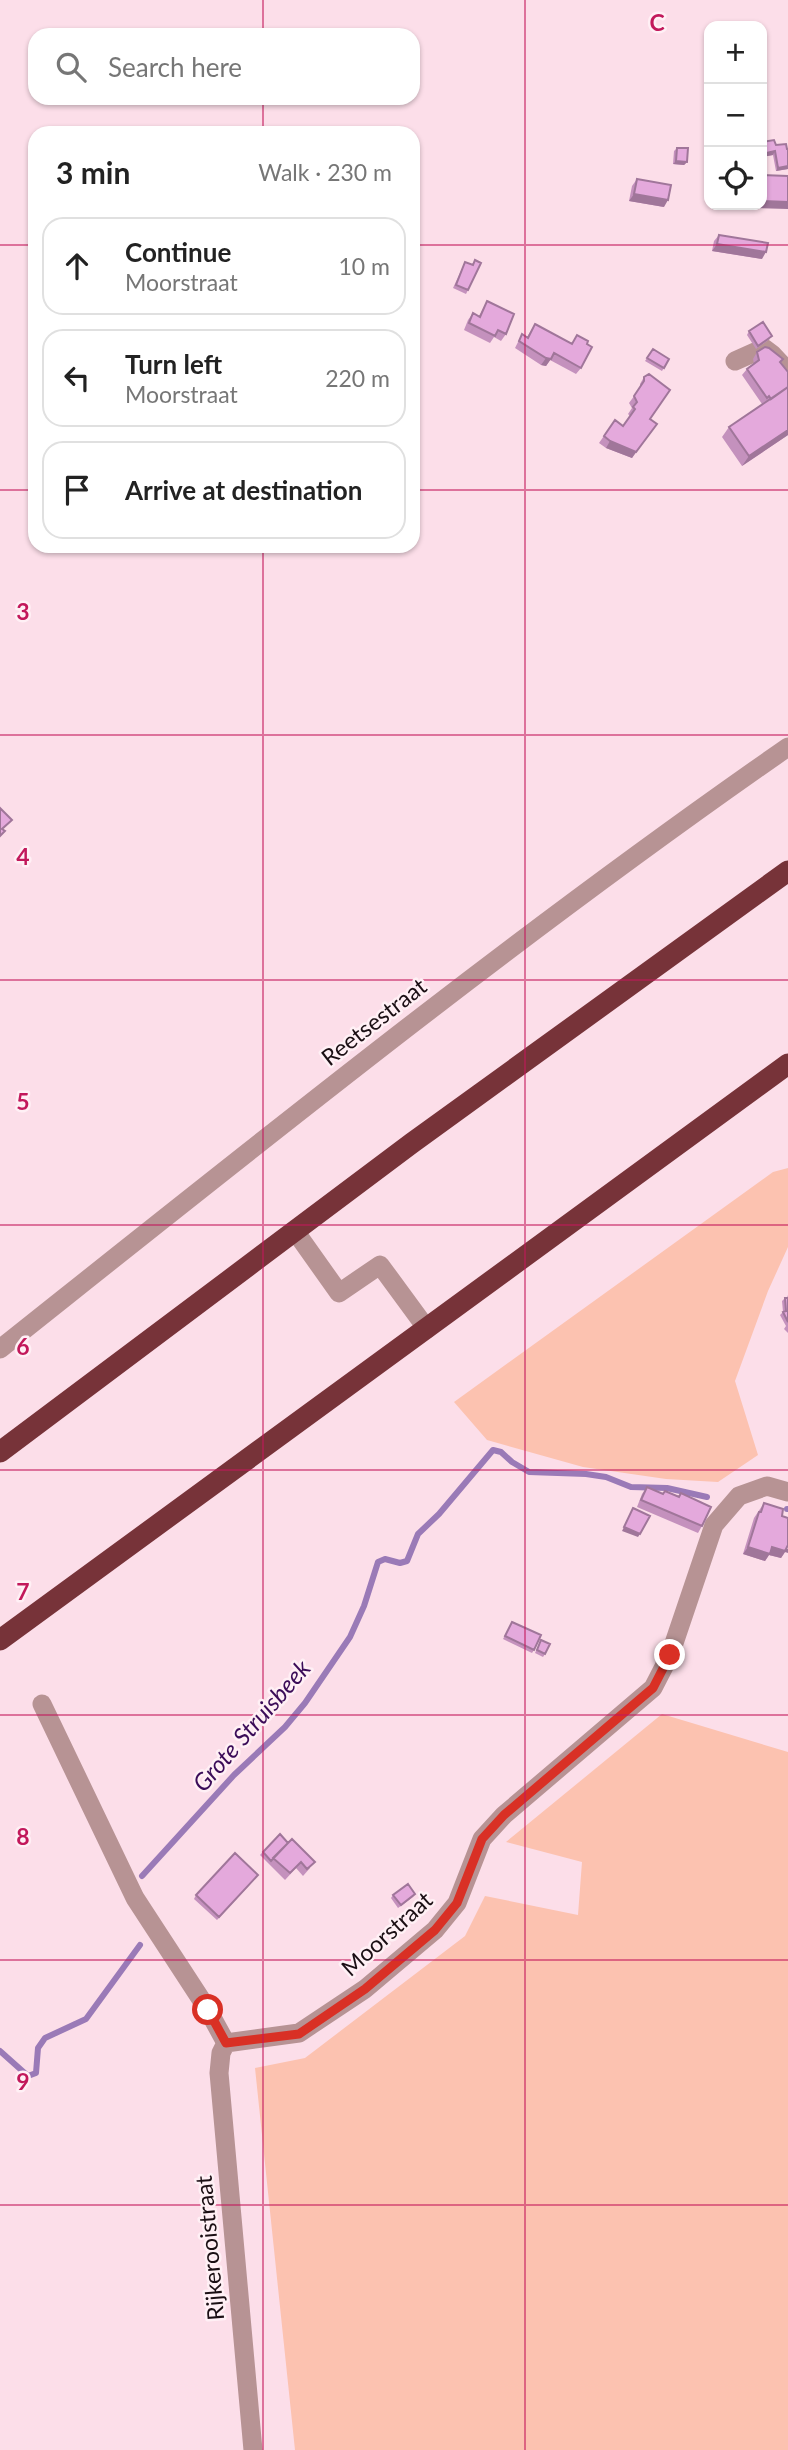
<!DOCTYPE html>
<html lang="en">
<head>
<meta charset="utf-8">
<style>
	:root { --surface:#fff; --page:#f6f6f6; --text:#222; --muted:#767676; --line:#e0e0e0 }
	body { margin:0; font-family:Lato,sans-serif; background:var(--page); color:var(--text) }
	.controls { position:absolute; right:21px; top:21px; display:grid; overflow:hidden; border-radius:14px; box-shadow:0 2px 5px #0004 }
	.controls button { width:63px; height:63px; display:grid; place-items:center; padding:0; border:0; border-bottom:2px solid var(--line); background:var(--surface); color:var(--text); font:35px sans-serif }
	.stop { position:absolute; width:21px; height:21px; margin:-16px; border:5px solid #d93025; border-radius:50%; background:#fff }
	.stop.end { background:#d93025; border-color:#fff; box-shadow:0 2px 7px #0008 }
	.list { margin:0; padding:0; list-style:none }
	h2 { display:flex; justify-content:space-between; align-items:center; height:91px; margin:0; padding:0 28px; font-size:30px }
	h2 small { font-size:23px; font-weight:400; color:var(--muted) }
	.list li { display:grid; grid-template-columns:46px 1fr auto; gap:21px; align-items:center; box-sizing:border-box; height:98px; margin:0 14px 14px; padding:0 14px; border:2px solid var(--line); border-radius:21px }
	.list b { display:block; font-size:26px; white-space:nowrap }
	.list p { margin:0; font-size:23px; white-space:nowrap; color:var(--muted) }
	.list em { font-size:23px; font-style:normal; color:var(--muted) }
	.icon { flex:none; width:38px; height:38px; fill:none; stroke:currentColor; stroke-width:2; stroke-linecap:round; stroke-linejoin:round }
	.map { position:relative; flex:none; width:788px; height:2450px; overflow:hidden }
	.search { position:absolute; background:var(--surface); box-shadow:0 2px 5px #0004; left:28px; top:28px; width:392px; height:77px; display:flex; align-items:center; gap:18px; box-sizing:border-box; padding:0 24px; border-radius:21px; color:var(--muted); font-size:26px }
	.panel { position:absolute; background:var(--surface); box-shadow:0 2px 5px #0004; left:28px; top:126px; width:392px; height:427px; border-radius:21px }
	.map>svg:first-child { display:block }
	.green { fill:#fcc2b0 }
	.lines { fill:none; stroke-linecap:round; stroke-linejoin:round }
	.stream { stroke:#9a7ab7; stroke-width:6 }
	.minor { stroke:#b79394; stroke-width:19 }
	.highway { stroke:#773339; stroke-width:21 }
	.wall { fill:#c491bd }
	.shaded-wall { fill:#a0769a }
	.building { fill:#e4a9dc; stroke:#a0769a; stroke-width:2 }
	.route { stroke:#d93025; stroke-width:9 }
	.grid { fill:none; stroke:#c2185b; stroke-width:2; stroke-opacity:0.55 }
	.labels { text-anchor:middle; stroke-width:5; stroke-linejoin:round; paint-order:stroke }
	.street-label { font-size:23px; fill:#1b0f14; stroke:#fff0f5 }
	.water-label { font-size:24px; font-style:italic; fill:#3b0c58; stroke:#fff0f5 }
	.grid-label { font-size:23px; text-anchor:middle; font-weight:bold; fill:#c2185b; stroke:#fff0f5; stroke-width:5; stroke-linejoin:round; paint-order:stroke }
</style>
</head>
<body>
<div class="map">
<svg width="788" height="2450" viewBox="0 0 788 2450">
	<rect width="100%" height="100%" fill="#fcdee9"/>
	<path class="green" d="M788,1168V1247L768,1291L735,1381L758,1455L718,1482L666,1479L583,1467L487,1440L454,1402L773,1172Z
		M662,1714L788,1752V2450H295L255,2068L305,2058L465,1936L485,1896L578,1915L582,1862L506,1842Z"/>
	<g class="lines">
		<path class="stream" d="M787,1509H788
			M142,1876L234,1775L285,1727L305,1703L350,1637L364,1606L378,1562L385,1559L400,1563L407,1561L418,1534L439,1514L493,1450L501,1452L512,1462L529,1472L586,1474L606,1477L631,1487L667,1488L707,1497
			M0,2051L28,2076L36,2073L38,2048L45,2038L86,2019L140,1945"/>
		<path class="minor" d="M735,361L764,348L772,354L788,371
			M295,1231L339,1293L380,1265L427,1329
			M0,1349C259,1143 516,936 788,747
			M42,1704L135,1898L208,2010L226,2043
			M226,2043L299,2033L365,1989L435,1930L457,1903L482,1839L504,1815L653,1688L670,1655L714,1525L739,1496L767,1486L788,1492
			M226,2043L221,2053L219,2073L253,2450"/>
		<path class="highway" d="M0,1452L412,1143L788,871
			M0,1640L788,1064"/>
	</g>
	<path class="wall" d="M762,142L776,145L788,169L776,171L773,155L762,157Z
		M677,148L687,162L684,165L673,164L674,151Z
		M637,179L664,207L629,201L632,186Z
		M719,235L762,259L712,251L714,241Z
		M475,260L468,290L466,294L453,288L465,262L472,265Z
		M487,301L506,334L501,341L494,337L490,343L464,330L468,320L473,313L479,316Z
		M535,324L581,368L576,374L550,360L546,366L541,365L515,348L522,334L527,337Z
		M749,331L770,339L756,349L747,335Z
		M653,349L669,359L662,371L645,361Z
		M757,352L783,359L781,363L788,435L742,466L722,437L729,427L762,404L742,375L747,369L754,364L753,359Z
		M644,377L650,419L632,458L606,448L599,443L615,420L623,426L630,416L628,414L632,408L629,403L640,388V384Z
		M788,1295V1333L784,1329L786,1326L780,1315L783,1312L782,1301L785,1298H787Z
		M647,1487L663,1494L665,1491L679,1496L681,1493L702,1526L698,1533L637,1507L642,1494Z
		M764,1503L782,1516L785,1552L781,1558L769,1555L765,1561L743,1554L754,1518Z
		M512,1622L534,1650L532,1653L503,1639Z
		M541,1640L545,1654L543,1657L535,1653Z
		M280,1834L310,1868L303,1876L296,1868L285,1880L260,1855Z
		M256,1878L217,1920L194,1899L196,1895Z
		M415,1894L413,1897L398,1908L391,1898L393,1895Z"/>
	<path class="shaded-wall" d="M775,151L773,155L762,157V154Z
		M676,161L687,162L684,165L673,164Z
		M788,166V169L776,171L778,168Z
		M634,194L668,200L664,207L629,201Z
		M762,201L788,202V209L722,207L724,205H762Z
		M717,244L766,252L762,259L712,251Z
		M546,358L551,359L546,366L541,365Z
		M788,430V435L742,466L749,456Z
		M652,431L632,458L606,448L610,441Z
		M624,1527L640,1534L638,1537L622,1531Z
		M748,1547L785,1548L788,1549V1553L785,1552L781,1558L769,1555L765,1561L743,1554Z"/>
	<path class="building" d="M774,140L776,145L786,144L787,149H788V166L778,168L775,151L762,154V142Z
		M677,148H688L687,162L676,161Z
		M762,175L788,176V202L762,201Z
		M637,179L671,185L668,200L634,194Z
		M719,235L768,243L766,252L717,244Z
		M475,260L481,263L468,290L456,285L465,262L473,265Z
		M487,301L514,314L506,334L498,330L495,336L469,323L473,313L480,317Z
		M763,322L772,336L758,346L749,331Z
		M535,324L572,344L577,335L588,341L587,344L592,347L581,368L554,353L551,359L546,358L519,341L522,334L528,338Z
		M765,347L769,348L783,359L780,362L788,372V387L771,399L769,396L767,398L747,369L759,360L757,352Z
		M653,349L669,359L664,368L647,358Z
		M649,374L670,390L650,419L657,424L636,452L610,441L604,436L615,420L623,426L635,409L633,407L637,402L634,396L644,381V377Z
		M788,387V430L749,456L729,427Z
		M0,808L12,820L2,829L5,831L0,836Z
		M785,1298H788V1322L783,1312L786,1311Z
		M647,1487L663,1494L665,1491L679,1497L681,1493L711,1507L702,1526L641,1500Z
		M764,1503L783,1509L782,1516L788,1518V1545L785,1551L772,1547L770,1554L748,1547L759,1512H761Z
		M633,1508L650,1516L640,1534L624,1527Z
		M512,1622L541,1635L534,1650L505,1636Z
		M541,1640L550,1644L545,1654L537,1650Z
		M280,1834L288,1843L271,1861L263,1852Z
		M292,1839L315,1862L307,1869L301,1862L290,1873L273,1858Z
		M235,1853L258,1875L219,1917L196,1895Z
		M408,1884L415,1894L401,1905L393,1895Z"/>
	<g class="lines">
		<path class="route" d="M208,2010L226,2043L299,2034L365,1989L435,1930L457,1903L482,1839L504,1815L653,1688L670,1655"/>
	</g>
	<path class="grid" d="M263,0V35M525,0V2450M263,98V133M0,245H35M413,245H788M0,490H35M413,490H788M263,546V2450M0,735H788M0,980H788M0,1225H788M0,1470H788M0,1715H788M0,1960H788M0,2205H788"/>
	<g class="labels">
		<g class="street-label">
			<text transform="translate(374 1022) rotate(-38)" y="8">Reetsestraat</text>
			<text transform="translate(387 1934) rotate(-42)" y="8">Moorstraat</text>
			<text transform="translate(210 2248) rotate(-95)" y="8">Rijkerooistraat</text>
		</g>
		<g class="water-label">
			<text transform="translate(252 1726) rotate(-49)" y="8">Grote Struisbeek</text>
		</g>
	</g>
	<g class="grid-label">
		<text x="657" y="31">C</text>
		<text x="23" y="620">3</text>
		<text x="23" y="865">4</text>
		<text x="23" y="1110">5</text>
		<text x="23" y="1355">6</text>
		<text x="23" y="1600">7</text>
		<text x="23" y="1845">8</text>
		<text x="23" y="2090">9</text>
	</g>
</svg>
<div class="controls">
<button>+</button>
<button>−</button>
<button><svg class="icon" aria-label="locate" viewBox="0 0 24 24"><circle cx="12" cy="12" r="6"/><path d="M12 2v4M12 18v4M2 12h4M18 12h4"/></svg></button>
</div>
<div class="stop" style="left:208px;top:2010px"></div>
<div class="stop end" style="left:670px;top:1655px"></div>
<div class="search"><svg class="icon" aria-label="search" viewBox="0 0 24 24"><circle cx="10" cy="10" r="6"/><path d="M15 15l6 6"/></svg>Search here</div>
<section class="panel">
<h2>3 min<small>Walk · 230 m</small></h2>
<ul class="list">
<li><svg class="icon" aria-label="ahead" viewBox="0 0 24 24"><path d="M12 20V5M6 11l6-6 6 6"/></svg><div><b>Continue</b><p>Moorstraat</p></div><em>10 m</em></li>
<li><svg class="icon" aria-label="left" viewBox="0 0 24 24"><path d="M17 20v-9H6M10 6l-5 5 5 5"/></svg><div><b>Turn left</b><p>Moorstraat</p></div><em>220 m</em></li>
<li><svg class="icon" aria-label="arrive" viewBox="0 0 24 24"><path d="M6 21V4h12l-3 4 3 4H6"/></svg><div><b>Arrive at destination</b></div></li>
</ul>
</section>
</div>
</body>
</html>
